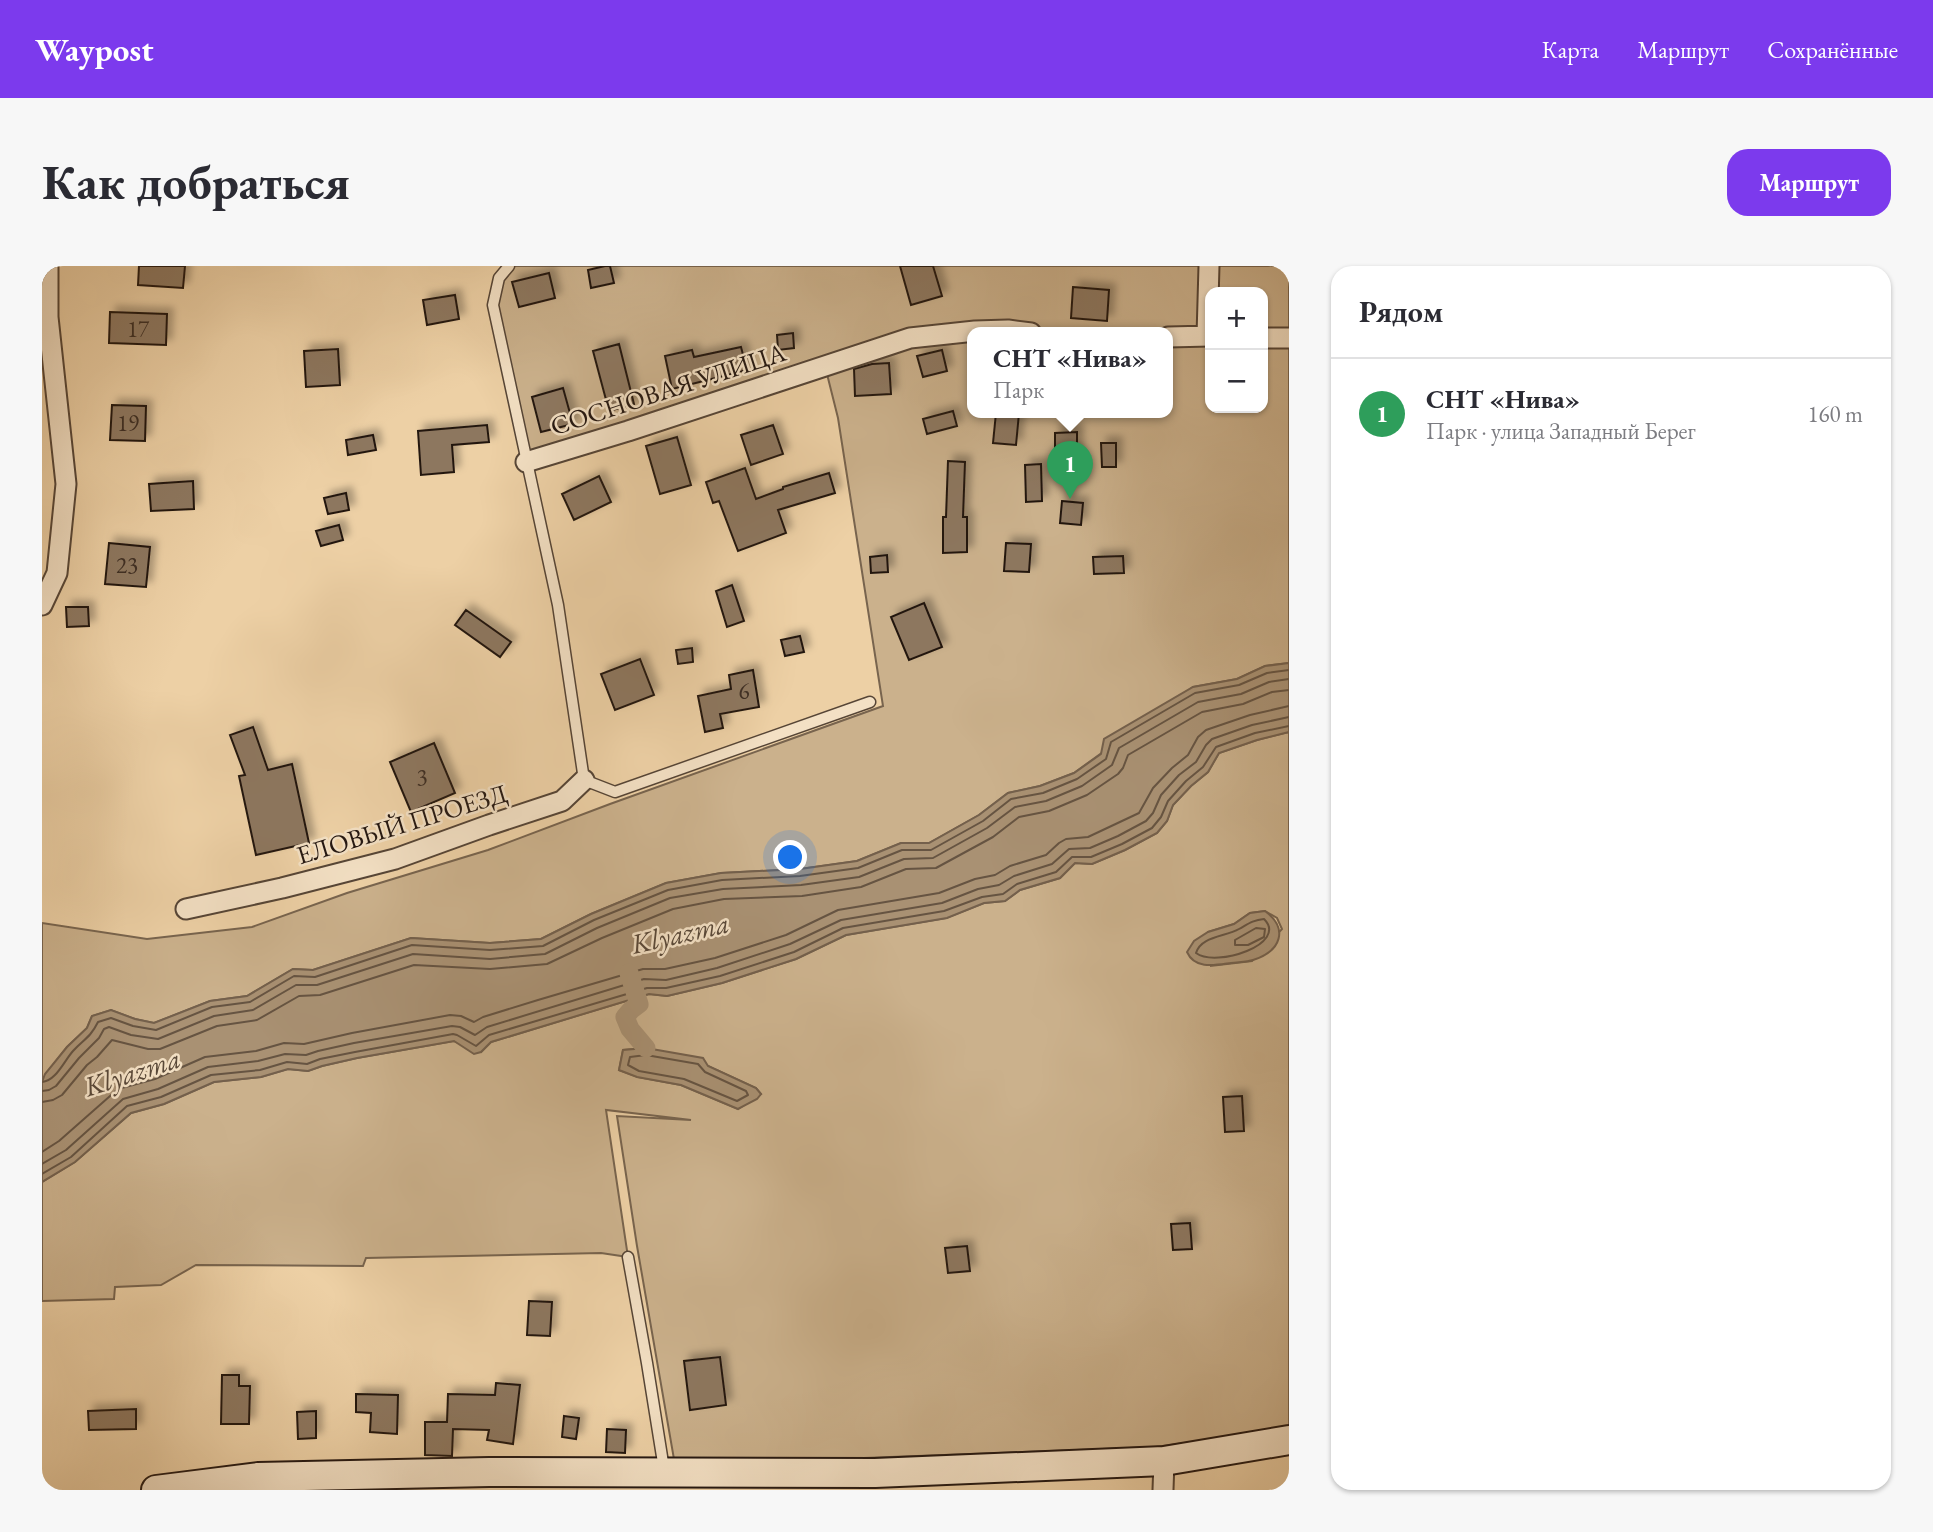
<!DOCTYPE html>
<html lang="ru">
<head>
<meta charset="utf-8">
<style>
	:root { --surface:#fff; --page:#f7f7f7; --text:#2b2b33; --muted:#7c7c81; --line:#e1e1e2; --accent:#7c3aed }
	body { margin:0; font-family:"EB Garamond",serif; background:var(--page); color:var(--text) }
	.controls { position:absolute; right:21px; top:21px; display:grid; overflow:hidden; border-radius:14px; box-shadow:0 2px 5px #0004 }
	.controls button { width:63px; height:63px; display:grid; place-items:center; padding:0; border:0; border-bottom:2px solid var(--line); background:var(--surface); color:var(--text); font:35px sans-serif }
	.you { position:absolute; left:749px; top:592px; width:24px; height:24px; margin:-18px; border:5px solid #fff; border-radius:50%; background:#1a73e8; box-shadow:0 0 0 10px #1a73e833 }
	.badge { display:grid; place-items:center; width:46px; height:46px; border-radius:50%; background:var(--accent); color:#fff; font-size:23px; font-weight:700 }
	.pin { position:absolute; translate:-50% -58px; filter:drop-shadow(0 2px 4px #0008) }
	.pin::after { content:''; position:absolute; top:37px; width:24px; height:21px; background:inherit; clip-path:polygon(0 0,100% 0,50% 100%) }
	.popup { position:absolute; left:925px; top:61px; width:206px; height:91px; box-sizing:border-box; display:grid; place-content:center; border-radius:14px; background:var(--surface); filter:drop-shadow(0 2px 5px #0005); font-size:23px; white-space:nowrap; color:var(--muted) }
	.popup b { font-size:26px; color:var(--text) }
	.popup::after { content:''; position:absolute; left:50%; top:100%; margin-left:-14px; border:14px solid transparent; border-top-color:var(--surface) }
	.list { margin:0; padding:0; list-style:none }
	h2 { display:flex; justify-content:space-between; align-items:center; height:91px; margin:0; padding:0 28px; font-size:30px }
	h2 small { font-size:23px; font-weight:400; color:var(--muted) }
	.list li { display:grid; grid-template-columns:46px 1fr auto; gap:21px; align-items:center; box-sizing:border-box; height:112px; padding:0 28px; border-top:2px solid var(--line) }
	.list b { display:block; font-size:26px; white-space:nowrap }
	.list p { margin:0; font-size:23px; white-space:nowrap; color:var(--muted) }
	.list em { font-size:23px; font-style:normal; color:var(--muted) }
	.map { position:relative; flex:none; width:1247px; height:1224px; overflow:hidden; border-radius:21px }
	header { display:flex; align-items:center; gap:42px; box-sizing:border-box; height:98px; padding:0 35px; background:var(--accent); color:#fff }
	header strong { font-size:33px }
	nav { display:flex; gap:38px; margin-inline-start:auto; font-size:24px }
	.intro { display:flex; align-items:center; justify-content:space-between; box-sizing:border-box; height:168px; padding:0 42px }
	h1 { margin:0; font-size:49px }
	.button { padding:18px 32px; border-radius:21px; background:var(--accent); color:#fff; font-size:24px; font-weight:700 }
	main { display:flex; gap:42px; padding:0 42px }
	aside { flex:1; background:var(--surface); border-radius:21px; box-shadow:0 2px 5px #0004 }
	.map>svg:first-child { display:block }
	.green { fill:#cbb18c; stroke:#78644e; stroke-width:2; fill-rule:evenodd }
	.water { fill:#a99173; stroke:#74604c; stroke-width:2 }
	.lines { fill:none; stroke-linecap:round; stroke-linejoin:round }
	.shore { stroke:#665442; stroke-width:2 }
	.canal { stroke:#a99173; stroke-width:19 }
	.building { fill:#8d775e; stroke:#241711; stroke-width:2; filter:url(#shadow) }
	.lane-casing { stroke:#564536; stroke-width:13 }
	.street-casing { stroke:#564536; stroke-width:23 }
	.secondary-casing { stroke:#241711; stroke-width:32 }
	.lane { stroke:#f3e0c4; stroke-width:10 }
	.street { stroke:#f3e0c4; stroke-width:19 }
	.secondary { stroke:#f3e0c4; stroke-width:28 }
	.labels { text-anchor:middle; stroke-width:5; stroke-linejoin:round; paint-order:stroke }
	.number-label { font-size:23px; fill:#3e2f24 }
	.street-label { font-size:26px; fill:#241711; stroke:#f3e0c4 }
	.water-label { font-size:28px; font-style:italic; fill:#594838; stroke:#f3e0c4 }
</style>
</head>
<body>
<header>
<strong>Waypost</strong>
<nav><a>Карта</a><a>Маршрут</a><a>Сохранённые</a></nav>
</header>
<div class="intro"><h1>Как добраться</h1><a class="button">Маршрут</a></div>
<main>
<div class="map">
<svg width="1247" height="1224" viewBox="0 0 1247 1224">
	<defs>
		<filter id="shadow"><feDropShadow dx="6" dy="-6" stdDeviation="3.5" flood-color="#0004"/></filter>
	</defs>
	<rect width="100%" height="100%" fill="#edd0a5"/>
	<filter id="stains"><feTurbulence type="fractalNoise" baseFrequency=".00286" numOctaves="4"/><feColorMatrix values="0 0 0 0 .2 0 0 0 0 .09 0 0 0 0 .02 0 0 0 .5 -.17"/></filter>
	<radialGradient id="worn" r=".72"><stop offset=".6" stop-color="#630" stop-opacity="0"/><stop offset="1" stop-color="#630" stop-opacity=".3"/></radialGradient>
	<path class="green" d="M467,0H1247V397L1223,400L1195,413L1151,421L1032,507L998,520L966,527L937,549L887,577H859L815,595L758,603L679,607L624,617L549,648L499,673L448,677L369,672L271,704L251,703L205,730L168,735L112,757L93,753L69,744L50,750L45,762L25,781L4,808L0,816V657L105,673L210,661L305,627L446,584L568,538L841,440L796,152L783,100L484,196L451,39ZM1168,26H1221V142H1168ZM930,67H1126V147H930Z
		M1247,466V1162L1114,1181L633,1199L595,980L575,850L649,854L564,844L586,991L559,987L324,992L321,1000L154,999L119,1019L73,1021L72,1033L0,1035V916L33,896L89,847L122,838L172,816L219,811L246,803L266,805L280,800L315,792L412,775L439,786L449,776L607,728L625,730L680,717L754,693L804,669L904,652L942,637L963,635L978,624L1018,612L1033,597L1050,598L1083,584L1115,567L1125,555L1131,539L1149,520L1166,506L1177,487L1215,474ZM1223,645L1235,652L1240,663L1210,695L1169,700L1166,666L1192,658L1208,647ZM604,782L666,800L714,822L719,828L696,843L639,819L596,811L577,804L581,784Z"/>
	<path class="water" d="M1247,397V466L1215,474L1177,487L1166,506L1149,520L1131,539L1125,555L1115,567L1083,584L1050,598L1033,597L1018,612L978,624L963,635L942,637L905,652L804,669L754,693L680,717L625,730L607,728L449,776L439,786L432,788L412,775L315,792L280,800L266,805L246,803L219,811L172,816L122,838L89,847L33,896L0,916V816L3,808L25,781L45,762L50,750L69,744L93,753L112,757L168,735L205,730L251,703L271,704L369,672L448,677L499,673L549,648L624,617L679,607L758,603L815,595L859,577H887L937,549L966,527L998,520L1032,507L1059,488L1062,473L1151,421L1195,413L1223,400Z
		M1223,645C1247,663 1239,685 1211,694C1205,696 1196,696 1189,697C1174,699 1153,704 1145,686L1152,675L1166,666L1192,658L1208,647Z
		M604,782L661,792L666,800L714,822L719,828L715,833L696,843L639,819L595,811L577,804L581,784Z"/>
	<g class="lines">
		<path class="shore" d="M1222,653C1247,678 1174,702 1154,687C1159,670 1183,671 1197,663C1206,658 1211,654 1222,653Z
			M1214,662L1223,663L1222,671L1206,679H1193V674Z
			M604,789L656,798L663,806L704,825L706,829L695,835L642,813L597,805L586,799L588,791Z
			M0,816C14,815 22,795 31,785C42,773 48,772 56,756L69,752L91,760L114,764L170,741L208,736L252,710L273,711L370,679L448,684L501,680L552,654L626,624L680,614L758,610L816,602L860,584H889L941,555L969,533L1001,527L1035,513L1064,493L1069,476L1153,427L1197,419L1225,407L1247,404
			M0,825L7,824L14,820L37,792L57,772L62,763L67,761L89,769L116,773L172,750L211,744L254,719H275L371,688L448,693L503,688L555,662L628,632L681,623L759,619L817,611L862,593L891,592L945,562L973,541L1004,535L1040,520L1070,499L1077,482L1156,436L1199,428L1227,416L1247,413
			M0,836L11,834L20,829L45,799L55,791L70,774L106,783H118L175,760L215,754L257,730L278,729L372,699L448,703L505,698L560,672L631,643L682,633L760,630L819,621L864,603L894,602L951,571L977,551L1007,545L1045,529L1076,508L1081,502L1086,489L1160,446L1201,438L1230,426L1247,424
			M0,886L17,875L76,823L113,813L163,791L214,785L242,777L262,778L310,767L408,749L419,750L432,756L441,751L496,734L601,703H623L673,692L744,669L796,644L897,627L933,613L953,609L968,600L1004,589L1017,577L1024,573L1046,571L1097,547L1111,522L1130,502L1146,489L1156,471L1164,464L1208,449L1247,440
			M0,898L24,884L81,833L116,823L166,801L216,795L243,788L264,789L276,785L312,777L410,760L418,761L433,769L445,761L602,713L624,714L675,702L748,678L799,654L900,637L936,623L957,619L972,610L1010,598L1027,583L1048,582L1076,570L1104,555L1111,547L1119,529L1137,509L1154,496L1164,479L1170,473L1210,459L1247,451
			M0,908L29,891L85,840L119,831L169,809L218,804L245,796L265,798L278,793L313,786L411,768L415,769L434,780L447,769L605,722H624L678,710L752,686L801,662L902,645L940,631L961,628L975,618L1014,606L1030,591H1049L1080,578L1110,562L1119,551L1126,535L1144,515L1161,501L1174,481L1213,467L1247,460"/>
		<path class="canal" d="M587,707L597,738L589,744L583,751L588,763L604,782"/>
	</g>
	<path class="building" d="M97,0H143L141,22L96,19Z
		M563,0H568L572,17L549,22L546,4Z
		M858,0H891L900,30L869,39Z
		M507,7L513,32L477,41L470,16Z
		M1031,21L1067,24L1065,55L1029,52Z
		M413,29L417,53L385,59L381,34Z
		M68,46L125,48L124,79L67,77Z
		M751,67L752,82L736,84L735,69Z
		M577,78L592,138L567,145L551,85Z
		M699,81L705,104L630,123L623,90L650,84L652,91Z
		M296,83L298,119L264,121L262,85Z
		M900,84L905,105L881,111L875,90Z
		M847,97L849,128L813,130L812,103L830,98Z
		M521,122L531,158L499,166L490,131Z
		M70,139L104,140L103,175L68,174Z
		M911,145L915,160L885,168L881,153Z
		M954,147H977L974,179L951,177Z
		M445,159L447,176L410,179L412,206L379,209L376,165Z
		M731,159L741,188L709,199L699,169Z
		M1035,166V191H1013V167Z
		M331,169L334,184L306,189L304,174Z
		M635,171L649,219L618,228L604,180Z
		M1059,177H1074V201H1060Z
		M906,195L923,196L921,251H925V286L901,287V251H904Z
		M999,198L1000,235L984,236L983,199Z
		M703,202L714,233L741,223V221L787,207L793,227L736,244L744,267L696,285L677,235L671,237L664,216Z
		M557,210L569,236L532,254L520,228Z
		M151,215L152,243L109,245L107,218Z
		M304,227L307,244L286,248L282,232Z
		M1020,235L1041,237L1039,259L1018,257Z
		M297,259L301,274L279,280L274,265Z
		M67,277L108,281L104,321L63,318Z
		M964,277L989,278L987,306L962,305Z
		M845,289L846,306L829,307L828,291Z
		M1081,290L1082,307L1052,308L1051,291Z
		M690,319L702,355L685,361L674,325Z
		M882,337L900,381L867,394L849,351Z
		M24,341H46L47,360L25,361Z
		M424,344L469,376L458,391L413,359Z
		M758,370L762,386L743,390L739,374Z
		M650,382L651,396L636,398L634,384Z
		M598,393L612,429L573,444L559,408Z
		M711,404L717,441L678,448L681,462L663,466L656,430L689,423L687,409Z
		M211,461L226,504L250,498L267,577L214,589L197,510L203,509L188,469Z
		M392,477L413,527L369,546L348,496Z
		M1200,830L1202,865L1183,866L1181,831Z
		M1148,957L1150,983L1131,984L1129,958Z
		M925,980L928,1005L906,1007L903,982Z
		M487,1035L510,1036L508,1070L485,1069Z
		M678,1091L684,1139L648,1144L642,1095Z
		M180,1109H197V1120H208L207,1158H179Z
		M454,1117L478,1119L471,1178L445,1174L447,1164L411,1163L410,1190L383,1189V1156H405L406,1128L453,1129Z
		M314,1128L356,1129L355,1168L328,1166L329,1147L314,1146Z
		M94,1143V1163L47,1164L46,1145Z
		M274,1145V1172L256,1173L255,1146Z
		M522,1150L537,1152L534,1173L520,1171Z
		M565,1163L584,1164L583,1187L564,1186Z"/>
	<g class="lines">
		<g class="lane-casing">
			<path id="lane" d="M467,0L457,12L451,39L516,339L542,514L573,526L828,436
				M586,991L605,1097L622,1203"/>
		</g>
		<g class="street-casing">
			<path id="street" d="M1165,70L1167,0
				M1126,71L1168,70
				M1221,72H1247
				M484,196L586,165L868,72L933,65L966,64L989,67
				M0,339L15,307L24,218L6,51V0
				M144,643L240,622L353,593L447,559L520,535L542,514
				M1121,1224L1122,1195"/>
		</g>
		<g class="secondary-casing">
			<path id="secondary" d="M114,1224L216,1211L447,1206L833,1207L1122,1195L1247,1174"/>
		</g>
		<use href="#lane" class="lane"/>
		<use href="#street" class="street"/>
		<use href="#secondary" class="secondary"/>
	</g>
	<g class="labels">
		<g class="number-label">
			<text x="96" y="71">17</text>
			<text x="86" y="165">19</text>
			<text x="85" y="307">23</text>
			<text x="702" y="433">6</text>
			<text x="380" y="519">3</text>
		</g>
		<g class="street-label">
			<text transform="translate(626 123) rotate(-18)" y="9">СОСНОВАЯ УЛИЦА</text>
			<text transform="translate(360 558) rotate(-17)" y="9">ЕЛОВЫЙ ПРОЕЗД</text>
		</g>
		<g class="water-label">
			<text transform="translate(638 667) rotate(-13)" y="10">Klyazma</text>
			<text transform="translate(90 806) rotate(-18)" y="10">Klyazma</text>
		</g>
	</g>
	<rect width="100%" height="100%" filter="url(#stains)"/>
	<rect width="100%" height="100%" fill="url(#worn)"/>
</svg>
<div class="controls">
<button>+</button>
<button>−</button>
</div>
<div class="you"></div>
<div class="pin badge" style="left:1028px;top:233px;background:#2e9e5b">1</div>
<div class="popup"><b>СНТ «Нива»</b>Парк</div>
</div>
<aside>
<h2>Рядом<small></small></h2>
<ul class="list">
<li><span class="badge" style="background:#2e9e5b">1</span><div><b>СНТ «Нива»</b><p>Парк · улица Западный Берег</p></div><em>160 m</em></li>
</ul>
</aside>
</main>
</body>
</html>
